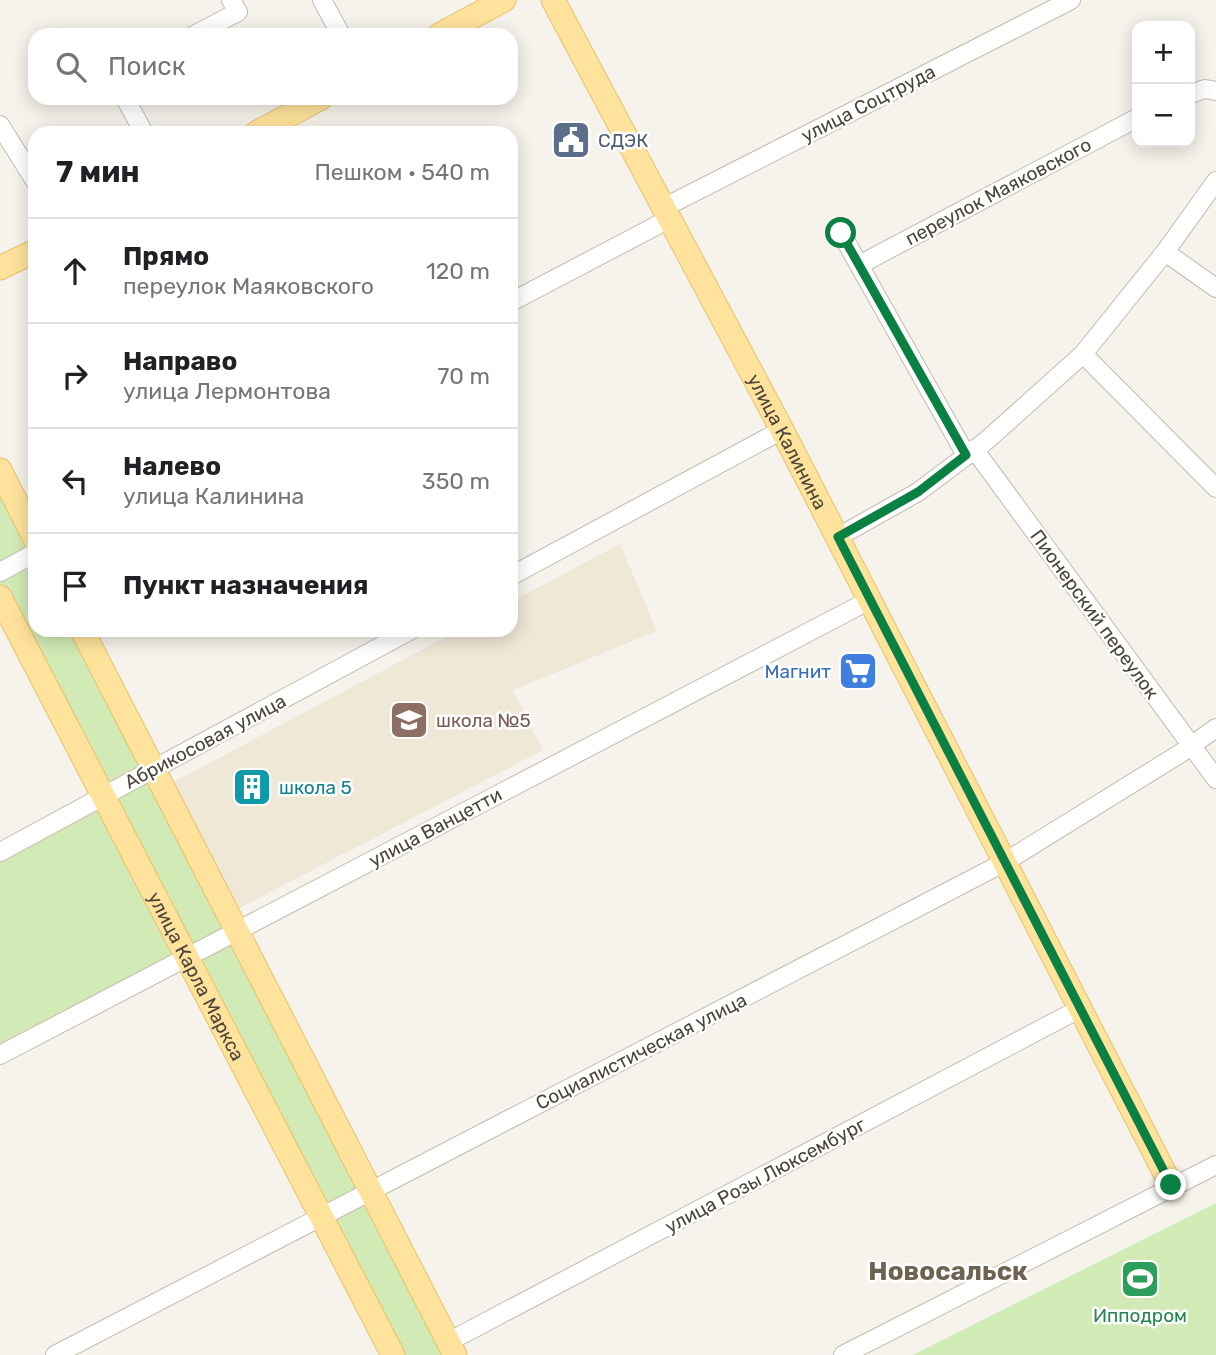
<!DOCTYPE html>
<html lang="ru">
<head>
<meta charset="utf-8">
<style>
	:root { --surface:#fff; --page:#f2f2f2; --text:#202124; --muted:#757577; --line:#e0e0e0 }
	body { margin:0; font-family:Rubik,sans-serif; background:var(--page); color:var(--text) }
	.controls { position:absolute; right:21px; top:21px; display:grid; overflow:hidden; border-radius:14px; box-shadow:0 4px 18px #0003 }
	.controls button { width:63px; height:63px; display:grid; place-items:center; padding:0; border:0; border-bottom:2px solid var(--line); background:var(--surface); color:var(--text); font:35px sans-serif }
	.stop { position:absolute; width:21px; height:21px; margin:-16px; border:5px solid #0b8043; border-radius:50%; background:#fff }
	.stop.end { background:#0b8043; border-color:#fff; box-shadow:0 2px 7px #0008 }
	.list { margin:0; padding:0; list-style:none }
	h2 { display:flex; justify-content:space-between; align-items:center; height:91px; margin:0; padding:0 28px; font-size:30px }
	h2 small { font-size:23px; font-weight:400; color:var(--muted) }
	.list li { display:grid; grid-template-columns:46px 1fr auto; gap:21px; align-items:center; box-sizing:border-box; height:105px; padding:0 28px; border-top:2px solid var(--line) }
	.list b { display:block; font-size:26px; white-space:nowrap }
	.list p { margin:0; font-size:23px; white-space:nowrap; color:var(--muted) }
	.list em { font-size:23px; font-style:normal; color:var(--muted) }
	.icon { flex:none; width:38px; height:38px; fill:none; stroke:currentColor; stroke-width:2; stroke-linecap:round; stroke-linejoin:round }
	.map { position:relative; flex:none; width:1216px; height:1355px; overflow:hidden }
	.search { position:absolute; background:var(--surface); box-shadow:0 4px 18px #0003; left:28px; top:28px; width:490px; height:77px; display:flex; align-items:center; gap:18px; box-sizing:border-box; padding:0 24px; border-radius:21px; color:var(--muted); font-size:26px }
	.panel { position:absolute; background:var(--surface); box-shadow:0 4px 18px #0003; left:28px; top:126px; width:490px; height:511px; border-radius:21px }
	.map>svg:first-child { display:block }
	.education { fill:#efe8d6 }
	.green { fill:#d2eab5 }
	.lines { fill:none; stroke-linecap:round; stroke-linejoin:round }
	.minor-casing { stroke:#c2bbae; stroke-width:20 }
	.major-casing { stroke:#e6c16a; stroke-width:25 }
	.minor { stroke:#fff; stroke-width:18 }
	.major { stroke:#ffe39c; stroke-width:23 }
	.route { stroke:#0b8043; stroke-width:9 }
	.labels { text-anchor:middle; stroke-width:5; stroke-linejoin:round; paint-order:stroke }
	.street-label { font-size:19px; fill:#4b4439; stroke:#fff }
	.service-label { font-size:19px; fill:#4e5e75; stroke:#fff; text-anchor:start }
	.shop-label { font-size:19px; fill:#366cbe; stroke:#fff; text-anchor:end }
	.education-label { font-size:19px; fill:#785e54; stroke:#fff; text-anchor:start }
	.culture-label { font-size:19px; fill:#0d838f; stroke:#fff; text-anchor:start }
	.leisure-label { font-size:19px; fill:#27864d; stroke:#fff }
	.district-label { font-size:26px; font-weight:bold; fill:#6e6250; stroke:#fff }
</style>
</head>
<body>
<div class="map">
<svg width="1216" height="1355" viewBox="0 0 1216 1355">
	<rect width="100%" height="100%" fill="#f6f3ec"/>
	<path class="education" d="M620,544L657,631L513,690L543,750L236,910L168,785L459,630H511V602Z"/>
	<path class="green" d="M0,467L35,536V630H83L455,1355H393L187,958L0,1055V852L103,796L0,597Z
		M1216,1203V1355H913Z"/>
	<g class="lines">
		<g class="minor-casing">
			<path id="minor" d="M322,0L341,35
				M194,35L238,12L231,0
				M1190,94L1205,89L1216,91
				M125,98L144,133
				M0,125L35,181
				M665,207L1071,0
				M841,233L966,455
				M1165,252L1216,288
				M859,265L1137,118
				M511,302L671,218
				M1083,354L1216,488
				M974,449L1216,779
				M838,537L918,492L986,441L1083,354L1165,252L1216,181
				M0,572L35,553
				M511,576L782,430
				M0,852L411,630
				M0,1055L870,600
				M448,1342L1081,1008
				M55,1355L1005,862L1181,753L1216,728
				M843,1355L1216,1165"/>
		</g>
		<g class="major-casing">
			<g id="major">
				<path id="s1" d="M553,0L782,430L1171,1185"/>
				<path d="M439,35L504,0"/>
				<path d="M256,133L321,98"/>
				<path d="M0,268L35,251"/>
				<path d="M0,470L35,539"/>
				<path id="s2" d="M0,597L393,1355"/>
				<path d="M82,630L455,1355"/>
			</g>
		</g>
		<use href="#minor" class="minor"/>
		<use href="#major" class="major"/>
	</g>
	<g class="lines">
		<path class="route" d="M841,233L966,455L918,492L838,537L1171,1185"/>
	</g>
	<defs>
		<g id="civic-square" transform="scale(2.0125)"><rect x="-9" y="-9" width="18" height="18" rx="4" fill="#5c6f8a" stroke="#fff"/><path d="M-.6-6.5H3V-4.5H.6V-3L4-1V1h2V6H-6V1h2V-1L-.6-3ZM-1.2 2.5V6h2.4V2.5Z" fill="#fff"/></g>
		<g id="supermarket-square" transform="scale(2.0125)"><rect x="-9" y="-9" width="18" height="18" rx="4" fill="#3f7fe0" stroke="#fff"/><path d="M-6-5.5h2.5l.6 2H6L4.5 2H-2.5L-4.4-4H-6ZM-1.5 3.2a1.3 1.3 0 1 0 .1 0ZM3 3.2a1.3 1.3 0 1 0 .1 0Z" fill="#fff"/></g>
		<g id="school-square" transform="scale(2.0125)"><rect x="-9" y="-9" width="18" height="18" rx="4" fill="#8d6e63" stroke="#fff"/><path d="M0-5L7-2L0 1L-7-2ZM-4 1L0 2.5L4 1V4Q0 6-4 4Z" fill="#fff"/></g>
		<g id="building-square" transform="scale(2.0125)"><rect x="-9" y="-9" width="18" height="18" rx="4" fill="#0f9aa8" stroke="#fff"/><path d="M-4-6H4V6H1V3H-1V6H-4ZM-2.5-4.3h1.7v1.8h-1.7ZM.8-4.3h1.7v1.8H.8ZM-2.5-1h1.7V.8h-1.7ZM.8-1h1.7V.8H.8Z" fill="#fff"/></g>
		<g id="stadium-square" transform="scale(2.0125)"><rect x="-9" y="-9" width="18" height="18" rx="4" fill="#2e9e5b" stroke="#fff"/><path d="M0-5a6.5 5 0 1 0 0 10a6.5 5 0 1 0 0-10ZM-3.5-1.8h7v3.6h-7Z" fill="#fff"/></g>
	</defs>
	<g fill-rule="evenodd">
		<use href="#civic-square" x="571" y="140"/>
		<use href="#supermarket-square" x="858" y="671"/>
		<use href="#school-square" x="409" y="720"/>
		<use href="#building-square" x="252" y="787"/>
		<use href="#stadium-square" x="1140" y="1279"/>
	</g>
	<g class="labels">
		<g class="street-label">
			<text transform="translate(868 103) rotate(-27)" y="7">улица Соцтруда</text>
			<text transform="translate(998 191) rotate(-28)" y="7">переулок Маяковского</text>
			<text dy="7" stroke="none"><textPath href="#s1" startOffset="500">улица Калинина</textPath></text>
			<text transform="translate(1095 614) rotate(54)" y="7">Пионерский переулок</text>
			<text transform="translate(205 741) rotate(-28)" y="7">Абрикосовая улица</text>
			<text transform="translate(435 827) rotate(-28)" y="7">улица Ванцетти</text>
			<text dy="7" stroke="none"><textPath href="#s2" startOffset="427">улица Карла Маркса</textPath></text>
			<text transform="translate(641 1051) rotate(-27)" y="7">Социалистическая улица</text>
			<text transform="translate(765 1175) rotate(-28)" y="7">улица Розы Люксембург</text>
		</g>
		<g class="service-label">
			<text x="598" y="147">СДЭК</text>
		</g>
		<g class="shop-label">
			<text x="831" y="678">Магнит</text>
		</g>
		<g class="education-label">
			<text x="436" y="727">школа №5</text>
		</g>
		<g class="culture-label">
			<text x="279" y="794">школа 5</text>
		</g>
		<g class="leisure-label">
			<text x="1140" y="1322">Ипподром</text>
		</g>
		<g class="district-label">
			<text x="948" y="1280">Новосальск</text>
		</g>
	</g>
</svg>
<div class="controls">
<button>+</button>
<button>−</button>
</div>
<div class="stop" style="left:841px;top:233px"></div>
<div class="stop end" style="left:1171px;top:1185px"></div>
<div class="search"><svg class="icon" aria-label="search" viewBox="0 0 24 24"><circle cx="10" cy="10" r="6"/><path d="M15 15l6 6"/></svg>Поиск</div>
<section class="panel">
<h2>7 мин<small>Пешком · 540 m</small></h2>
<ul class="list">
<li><svg class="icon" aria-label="ahead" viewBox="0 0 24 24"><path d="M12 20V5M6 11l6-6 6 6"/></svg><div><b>Прямо</b><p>переулок Маяковского</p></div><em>120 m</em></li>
<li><svg class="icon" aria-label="right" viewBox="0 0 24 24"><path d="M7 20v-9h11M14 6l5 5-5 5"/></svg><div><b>Направо</b><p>улица Лермонтова</p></div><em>70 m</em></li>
<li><svg class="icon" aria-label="left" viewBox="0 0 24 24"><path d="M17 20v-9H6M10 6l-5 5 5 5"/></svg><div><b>Налево</b><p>улица Калинина</p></div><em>350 m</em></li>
<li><svg class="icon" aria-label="arrive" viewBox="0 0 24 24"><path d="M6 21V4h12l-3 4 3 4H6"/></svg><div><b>Пункт назначения</b></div></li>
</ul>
</section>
</div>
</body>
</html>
